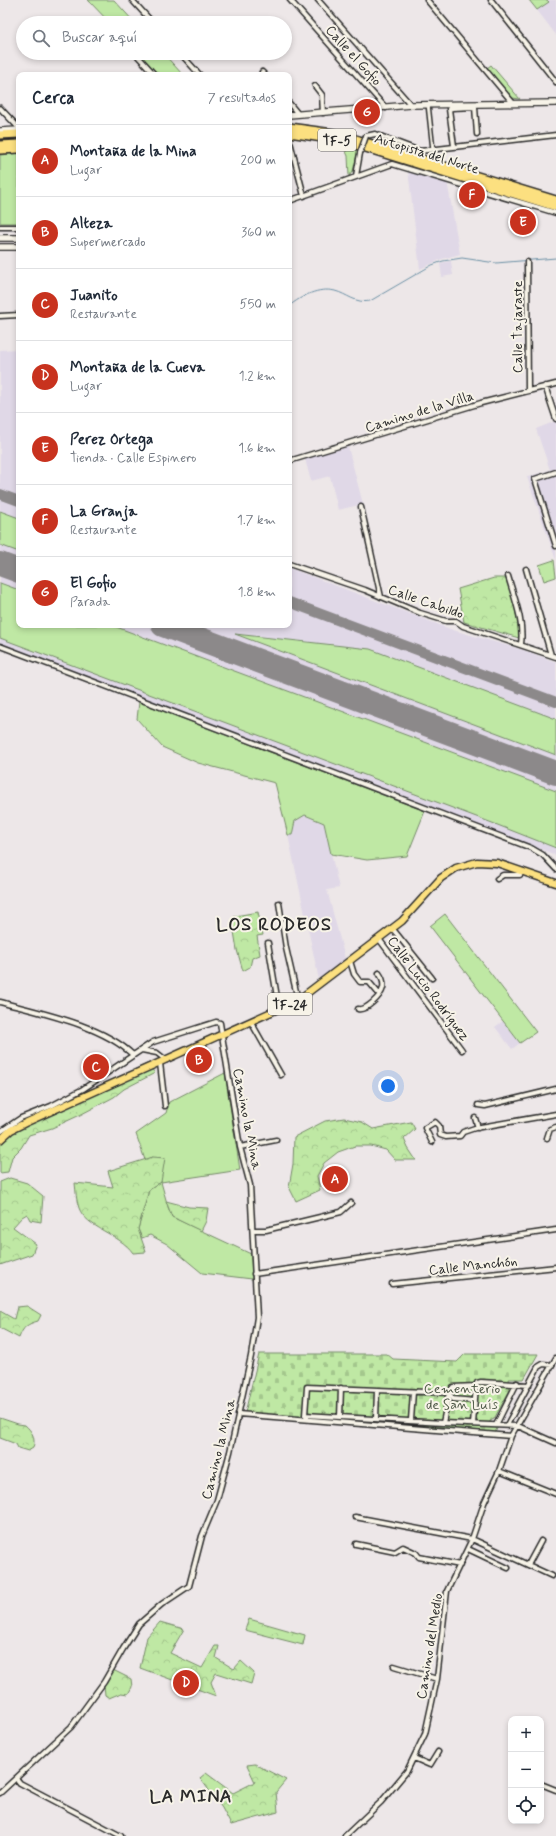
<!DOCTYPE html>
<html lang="es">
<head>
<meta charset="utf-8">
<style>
	:root { --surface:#fff; --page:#f6f6f7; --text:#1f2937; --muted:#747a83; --line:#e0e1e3; --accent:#c8321e }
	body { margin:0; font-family:Mynerve,sans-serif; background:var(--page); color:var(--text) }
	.controls { position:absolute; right:12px; bottom:12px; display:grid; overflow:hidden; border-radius:8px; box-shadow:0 2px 6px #0003 }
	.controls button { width:36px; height:36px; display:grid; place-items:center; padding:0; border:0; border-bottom:1px solid var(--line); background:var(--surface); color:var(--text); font:20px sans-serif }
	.you { position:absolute; left:388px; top:1086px; width:14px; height:14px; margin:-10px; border:3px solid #fff; border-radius:50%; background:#1a73e8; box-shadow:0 0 0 6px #1a73e833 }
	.badge { display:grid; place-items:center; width:26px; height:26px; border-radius:50%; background:var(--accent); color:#fff; font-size:13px; font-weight:700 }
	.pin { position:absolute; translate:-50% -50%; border:2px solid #fff; box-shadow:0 1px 4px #0006 }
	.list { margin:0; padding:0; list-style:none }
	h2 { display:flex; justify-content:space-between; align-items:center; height:52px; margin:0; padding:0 16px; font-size:17px }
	h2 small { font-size:13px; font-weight:400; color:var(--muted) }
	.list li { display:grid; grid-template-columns:26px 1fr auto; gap:12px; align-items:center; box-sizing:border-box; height:72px; padding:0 16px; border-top:1px solid var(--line) }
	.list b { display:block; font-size:15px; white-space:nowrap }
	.list p { margin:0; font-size:13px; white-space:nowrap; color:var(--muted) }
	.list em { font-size:13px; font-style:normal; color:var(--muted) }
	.icon { flex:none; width:22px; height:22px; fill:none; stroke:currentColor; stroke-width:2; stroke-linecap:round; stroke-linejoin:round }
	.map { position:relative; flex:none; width:556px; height:1836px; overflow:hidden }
	.search { position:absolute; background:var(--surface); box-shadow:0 2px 6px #0003; left:16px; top:16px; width:276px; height:44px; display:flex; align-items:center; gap:10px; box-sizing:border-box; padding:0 14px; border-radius:22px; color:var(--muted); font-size:15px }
	.panel { position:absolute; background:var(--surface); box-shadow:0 2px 6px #0003; left:16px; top:72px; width:276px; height:556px; border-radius:8px }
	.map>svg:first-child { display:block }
	.built { fill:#e0d8e7 }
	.green { fill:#bfe8a4; stroke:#758a68 }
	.forest { fill:url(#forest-crowns); stroke:#758a68 }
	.cemetery { fill:url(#cemetery-stones); stroke:#758a68 }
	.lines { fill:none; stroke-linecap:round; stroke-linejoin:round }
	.stream { stroke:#6b90a5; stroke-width:1 }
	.taxiway { stroke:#8c898a; stroke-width:10 }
	.runway { stroke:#8c898a; stroke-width:24 }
	.pedestrian-casing { stroke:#2b2b2b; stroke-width:6 }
	.minor-casing { stroke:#2b2b2b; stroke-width:7 }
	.secondary-casing { stroke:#2b2b2b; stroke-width:8 }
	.primary-casing { stroke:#2b2b2b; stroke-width:9 }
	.motorway-casing { stroke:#2b2b2b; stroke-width:10 }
	.pedestrian { stroke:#f7f3e8; stroke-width:3 }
	.minor { stroke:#f7f3e8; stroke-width:4 }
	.secondary { stroke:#f7f3e8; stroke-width:5.5 }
	.primary { stroke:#fce080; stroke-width:6 }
	.motorway { stroke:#fce080; stroke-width:7 }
	.minor-bridge-casing { stroke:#2b2b2b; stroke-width:7; stroke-linecap:butt }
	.minor-bridge { stroke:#f7f3e8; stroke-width:4 }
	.labels { text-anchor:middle; stroke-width:4; stroke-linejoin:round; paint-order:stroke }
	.shield { fill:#f7f3e8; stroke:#686764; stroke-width:1 }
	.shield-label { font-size:13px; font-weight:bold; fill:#2b2b2b }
	.street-label { font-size:14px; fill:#2b2b2b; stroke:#f7f3e8 }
	.park-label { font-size:14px; fill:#505a49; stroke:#f7f3e8 }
	.district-label { font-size:18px; font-weight:bold; letter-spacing:1px; fill:#2b2b2b; stroke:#f7f3e8 }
</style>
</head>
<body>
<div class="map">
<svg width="556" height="1836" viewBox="0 0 556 1836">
	<defs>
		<pattern id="forest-crowns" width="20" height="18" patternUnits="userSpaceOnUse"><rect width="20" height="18" fill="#bfe8a4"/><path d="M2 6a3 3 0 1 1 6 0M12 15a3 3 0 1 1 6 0" fill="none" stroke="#a4c78d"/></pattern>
		<pattern id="cemetery-stones" width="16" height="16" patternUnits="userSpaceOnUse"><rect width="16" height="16" fill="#bfe8a4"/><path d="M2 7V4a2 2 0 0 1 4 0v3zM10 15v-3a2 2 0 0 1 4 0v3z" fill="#a4c78d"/></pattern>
	</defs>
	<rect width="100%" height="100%" fill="#ede7e8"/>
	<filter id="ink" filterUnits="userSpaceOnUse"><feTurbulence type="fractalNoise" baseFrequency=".025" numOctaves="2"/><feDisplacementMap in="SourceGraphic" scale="8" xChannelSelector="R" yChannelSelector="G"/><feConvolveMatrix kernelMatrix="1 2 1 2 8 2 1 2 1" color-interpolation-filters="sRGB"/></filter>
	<g filter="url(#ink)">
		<path class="built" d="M529,0H556V35L547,23Z
			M408,170L447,181L460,254L442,259L420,269Z
			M451,261L453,275L442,277L440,263Z
			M19,349V449L18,453L19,458V625H289V568L453,630L523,650L556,662V855L0,643V350Z
			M556,421V560L527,477L550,470L536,429Z
			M348,447L363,504L338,510L330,476L311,481L305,459Z
			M304,815L324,823L339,888L327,890L346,962L319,980L288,835L292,834L295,821Z
			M503,1021L520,1043L512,1049L495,1027Z"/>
		<path class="green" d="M88,0H114L135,23H110Z
			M529,0H547L549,2L537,10Z
			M138,53H163L183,75H159Z
			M344,147L358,151L353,171L349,176L348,156Z
			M19,153V223H0V155Z
			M0,511L19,518V552L0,545Z
			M554,560L556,577L544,581L539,565Z
			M0,583L19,590V625H111L556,791V848L495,824L0,638Z
			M235,634L370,649L556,719V755Z
			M139,702L425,811L407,856L367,860L331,854L324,823L305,815L295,821L292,835H288L275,783L198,763L162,747L137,719Z
			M445,914L536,1032L520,1043L430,926Z
			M225,1073L240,1170L161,1182L168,1207L172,1217L251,1254L252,1279L202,1273L167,1244L150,1235L142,1238L138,1229L149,1190L161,1182L153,1157L145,1160L136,1134L166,1113L169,1102Z"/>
		<path class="forest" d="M491,65L520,99L512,98L487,68Z
			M494,578H505L508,580L518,622L519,638L464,622L458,589Z
			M258,912L263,935L257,936L260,955L252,958L250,967L243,971L237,950L232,919L235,916Z
			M147,1064L155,1073L124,1089L114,1097L78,1116L52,1128L29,1135L21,1148L12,1157L8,1172L0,1173V1135L8,1129C54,1108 100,1084 147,1064Z
			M344,1118L362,1122L373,1129L411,1122L415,1129L404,1139L408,1148L416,1160H395L386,1150L371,1146H355L338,1152L324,1163L317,1176L320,1190L296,1201L289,1187L293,1164L294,1137L325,1121Z
			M153,1157L165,1158L161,1182L149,1190L138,1229L146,1252L133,1253C120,1234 86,1228 79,1208C76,1200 76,1191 75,1183L113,1187L108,1171Z
			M10,1178L27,1183L43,1196L41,1222L30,1220L27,1214L22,1217L13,1227L36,1244L32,1254L0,1265V1182Z
			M166,1201L189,1207L208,1208L206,1221L201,1231L172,1217Z
			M27,1306L41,1315L38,1321C27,1324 23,1327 19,1338L0,1328V1311L14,1319L17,1307Z
			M0,1418L18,1424L25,1425C32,1431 36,1438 33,1448L28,1451L18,1448L16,1444L0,1438Z
			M249,1619L305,1635L303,1645L245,1630Z
			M160,1622L184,1629L170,1653L202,1668L215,1646H219L216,1658L234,1669L241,1661L254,1673L251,1684L216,1673L211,1682L216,1696L140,1668L147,1637Z
			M113,1670L131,1679L132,1687L128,1694L121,1693L109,1698L105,1695L104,1685Z
			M255,1764L286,1780L276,1792L278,1812L231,1825L222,1808L200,1778L206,1773L233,1793L255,1782L247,1765Z"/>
		<path class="cemetery" d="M259,1354H387L393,1359L457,1362L465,1354H538L524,1379H509L511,1388L494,1419L490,1421V1427H498L494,1434L245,1413Z"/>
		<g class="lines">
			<path class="stream" d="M289,306C302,296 318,287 335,291C347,294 356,304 370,301L432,265L443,261L462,258L496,263L556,258"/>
			<path class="taxiway" d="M0,494L19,501
				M289,602L556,702"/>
			<path class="runway" d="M0,564L19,571
				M163,625L556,773"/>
			<g class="pedestrian-casing">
				<path id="pedestrian" d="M428,104L433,150"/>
			</g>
			<g class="minor-casing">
				<path id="minor" d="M132,0L153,23
					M290,0L386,108
					M318,0L411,105
					M427,0L513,103
					M491,0L556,82
					M135,53L155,75
					M180,53L200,75
					M262,72L265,75
					M315,86L322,95L323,113
					M289,103L298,114
					M475,107L477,134
					M0,108L19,128
					M366,136L375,134L420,151L556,135
					M290,142L304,196
					M454,146L449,109L452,108L474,107
					M356,176L360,153
					M289,201L392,164L556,213
					M0,227H19
					M527,262L528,391
					M0,316L19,315
					M545,386L556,419
					M289,461L481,403L556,384
					M556,472L535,479L556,546
					M361,507L381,597
					M289,564L365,590L420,613L446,621H456L463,626L556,657
					M526,569L551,655
					M508,576C514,597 524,621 521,644
					M0,646L531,848L543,855L556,869
					M497,879L503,875H520L523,871
					M279,903L286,948L298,1000
					M392,928L432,978
					M379,939L462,1050
					M268,943L279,1009
					M350,961L354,974L360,982H369L379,994
					M0,1002C41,1013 102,1025 133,1055
					M358,1009C366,1011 381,996 383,988C384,983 382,977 379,973
					M251,1022L281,1075
					M142,1050L157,1053L166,1060
					M160,1063L165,1106
					M478,1105L485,1106L556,1089
					M475,1118L478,1128
					M0,1132L21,1118L51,1106L83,1089L153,1042L216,1022L220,1023L240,1147L250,1185L257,1317L251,1356L230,1452L217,1500L202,1536L189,1586L162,1604L139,1624L123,1649L104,1682L71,1727L0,1793
					M547,1138L550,1129L556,1127
					M432,1142L425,1128L435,1122L439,1126L440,1135L446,1137L460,1136L463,1132L475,1128L556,1114
					M240,1147L276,1140
					M253,1230H266L341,1212L351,1203
					M254,1274L556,1230
					M392,1284L556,1267
					M449,1393L307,1387L305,1415L443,1423L518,1426L556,1443
					M449,1393L453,1399L475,1401
					M238,1414L511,1436
					M340,1417L341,1388
					M376,1419L377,1390
					M411,1420L413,1392
					M443,1423L449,1393L453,1387L476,1386L477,1383L481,1382L529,1385
					M473,1424L476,1386
					M496,1425L517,1383
					M507,1425L538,1367L543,1364L552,1365
					M499,1471L556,1494
					M355,1517L472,1539L552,1576
					M356,1544L395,1552L403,1547L416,1553L419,1557L460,1565
					M468,1549L508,1568
					M528,1565L541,1541
					M394,1666L437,1679
					M414,1758L430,1765L438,1752
					M16,1778L20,1783L121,1836
					M541,1784L556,1790
					M345,1836L381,1802L407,1771L425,1734L437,1679L447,1591L472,1539L484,1503L499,1471L511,1436L556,1358"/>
			</g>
			<g class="secondary-casing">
				<path id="secondary" d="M289,115L411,105L556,103
					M0,131L19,130
					M0,238H19
					M0,247H19"/>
			</g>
			<g class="primary-casing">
				<path id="primary" d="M0,1140L11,1130L25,1123L298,1000L402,921L441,878L456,868L477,862L497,863L556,883"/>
			</g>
			<g class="motorway-casing">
				<path id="motorway" d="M289,127L333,133L359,140L556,200
					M289,133L343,141L556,207
					M0,135L19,134
					M0,145L19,144
					M0,150L19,149"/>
			</g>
			<use href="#pedestrian" class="pedestrian"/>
			<use href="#minor" class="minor"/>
			<use href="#secondary" class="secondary"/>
			<use href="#primary" class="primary"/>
			<use href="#motorway" class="motorway"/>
			<g class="minor-bridge-casing">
				<path id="minor-bridge" d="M360,153L366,136"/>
			</g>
			<use href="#minor-bridge" class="minor-bridge"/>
		</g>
	</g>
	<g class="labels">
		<g class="shield">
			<rect x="318" y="129" width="38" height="22" rx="3"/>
			<rect x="268" y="993" width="44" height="22" rx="3"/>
		</g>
		<g class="shield-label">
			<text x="337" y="145">TF-5</text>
			<text x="290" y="1009">TF-24</text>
		</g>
		<g class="street-label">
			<text transform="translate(354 55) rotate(48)" y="5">Calle el Gofio</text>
			<text transform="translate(427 153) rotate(17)" y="5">Autopista del Norte</text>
			<text transform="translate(517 327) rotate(-90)" y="5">Calle Tajaraste</text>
			<text transform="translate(419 411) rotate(-17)" y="5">Camino de la Villa</text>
			<text transform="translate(426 601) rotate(19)" y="5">Calle Cabildo</text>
			<text transform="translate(429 988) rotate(53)" y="5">Calle Lucio Rodríguez</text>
			<text transform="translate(248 1119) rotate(79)" y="5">Camino la Mina</text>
			<text transform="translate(473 1265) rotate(-6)" y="5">Calle Manchón</text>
			<text transform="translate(218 1449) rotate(-76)" y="5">Camino la Mina</text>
			<text transform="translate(429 1646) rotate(-81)" y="5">Camino del Medio</text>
		</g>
		<g class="park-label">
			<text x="462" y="1393">Cementerio<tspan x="462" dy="16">de San Luís</tspan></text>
		</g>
		<g class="district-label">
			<text x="274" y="930">LOS RODEOS</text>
			<text x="191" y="1802">LA MINA</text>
		</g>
	</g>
</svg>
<div class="controls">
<button>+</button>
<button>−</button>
<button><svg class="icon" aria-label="locate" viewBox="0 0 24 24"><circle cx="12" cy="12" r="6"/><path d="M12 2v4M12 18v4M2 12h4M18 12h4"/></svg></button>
</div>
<div class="you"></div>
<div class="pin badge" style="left:335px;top:1179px">A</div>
<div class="pin badge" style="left:199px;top:1060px">B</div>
<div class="pin badge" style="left:96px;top:1067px">C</div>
<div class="pin badge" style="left:186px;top:1683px">D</div>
<div class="pin badge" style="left:523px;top:222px">E</div>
<div class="pin badge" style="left:472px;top:195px">F</div>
<div class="pin badge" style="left:367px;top:112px">G</div>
<div class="search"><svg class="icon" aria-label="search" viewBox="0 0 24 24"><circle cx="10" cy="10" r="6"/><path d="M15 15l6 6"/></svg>Buscar aquí</div>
<section class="panel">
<h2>Cerca<small>7 resultados</small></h2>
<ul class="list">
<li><span class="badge">A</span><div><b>Montaña de la Mina</b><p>Lugar</p></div><em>200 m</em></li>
<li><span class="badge">B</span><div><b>Alteza</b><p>Supermercado</p></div><em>360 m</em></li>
<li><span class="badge">C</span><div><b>Juanito</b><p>Restaurante</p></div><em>550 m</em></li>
<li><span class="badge">D</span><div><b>Montaña de la Cueva</b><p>Lugar</p></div><em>1.2 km</em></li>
<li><span class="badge">E</span><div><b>Perez Ortega</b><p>Tienda · Calle Espinero</p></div><em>1.6 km</em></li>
<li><span class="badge">F</span><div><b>La Granja</b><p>Restaurante</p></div><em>1.7 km</em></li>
<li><span class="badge">G</span><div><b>El Gofio</b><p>Parada</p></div><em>1.8 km</em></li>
</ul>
</section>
</div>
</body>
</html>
